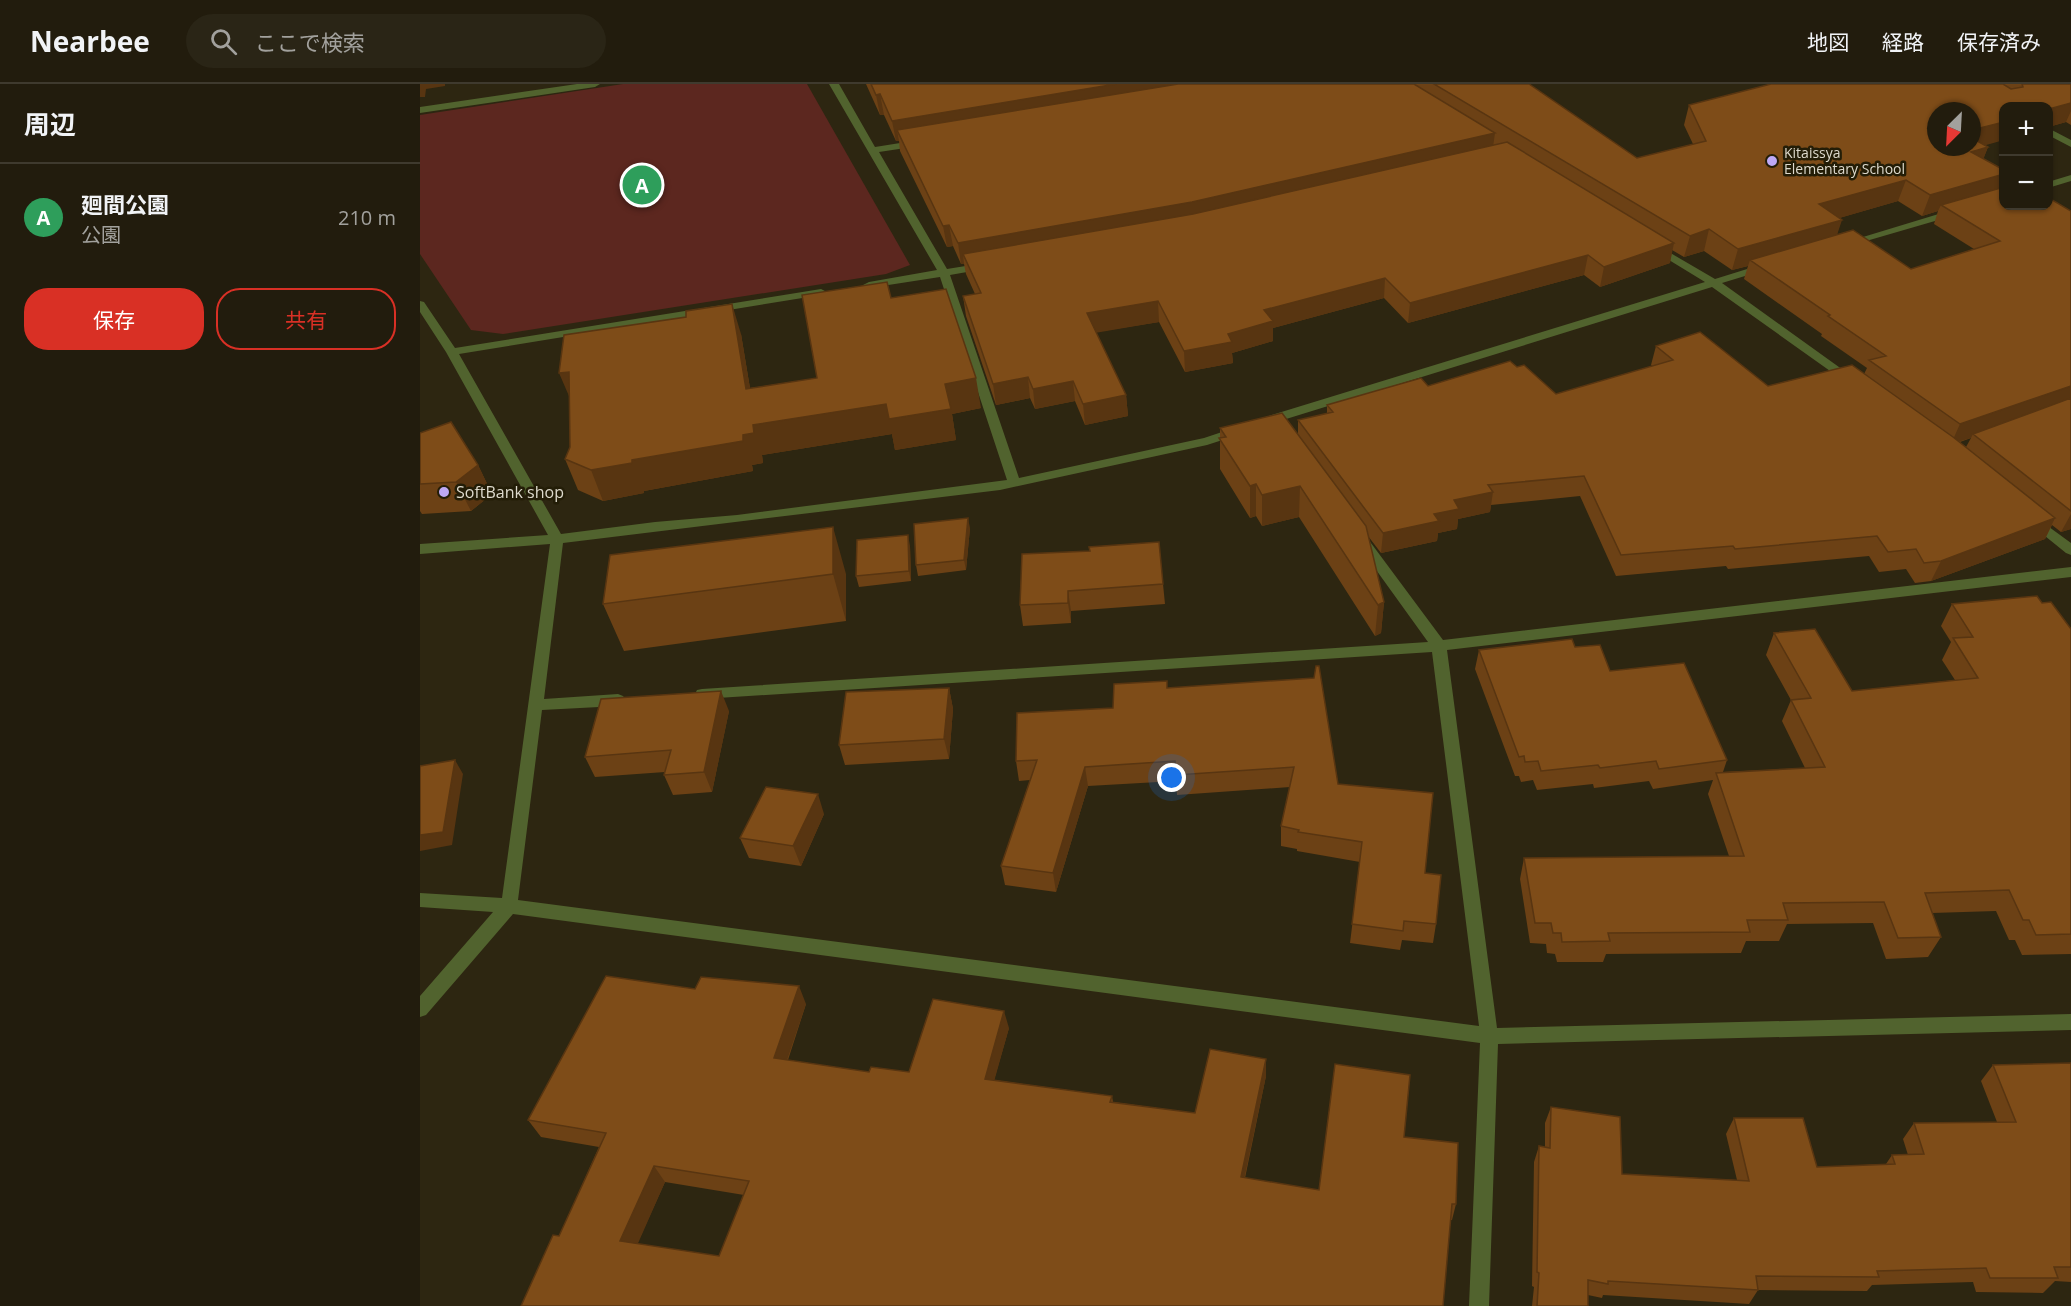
<!DOCTYPE html>
<html lang="ja">
<head>
<meta charset="utf-8">
<style>
	:root { --surface:#221c0d; --page:#2a2516; --text:#f1f3f6; --muted:#a2a19d; --line:#3f3a2e; --accent:#d93025 }
	body { margin:0; font-family:"Open Sans","Noto Sans JP",sans-serif; background:var(--page); color:var(--text) }
	.controls { position:absolute; right:18px; top:18px; display:grid; overflow:hidden; border-radius:12px; box-shadow:0 2px 4px #0004 }
	.controls button { width:54px; height:54px; display:grid; place-items:center; padding:0; border:0; border-bottom:2px solid var(--line); background:var(--surface); color:var(--text); font:30px sans-serif }
	.compass { position:absolute; left:1507px; top:18px; width:54px; height:54px; border-radius:50%; background:var(--surface); box-shadow:0 2px 4px #0004; rotate:204deg }
	.you { position:absolute; left:752px; top:694px; width:21px; height:21px; margin:-15px; border:4px solid #fff; border-radius:50%; background:#1a73e8; box-shadow:0 0 0 9px #1a73e833 }
	.badge { display:grid; place-items:center; width:39px; height:39px; border-radius:50%; background:var(--accent); color:#fff; font-size:20px; font-weight:700 }
	.pin { position:absolute; translate:-50% -50%; border:3px solid #fff; box-shadow:0 2px 6px #0006 }
	.list { margin:0; padding:0; list-style:none }
	h2 { display:flex; justify-content:space-between; align-items:center; height:78px; margin:0; padding:0 24px; font-size:26px }
	h2 small { font-size:20px; font-weight:400; color:var(--muted) }
	.list li { display:grid; grid-template-columns:39px 1fr auto; gap:18px; align-items:center; box-sizing:border-box; height:108px; padding:0 24px; border-top:2px solid var(--line) }
	.list b { display:block; font-size:22px; white-space:nowrap }
	.list p { margin:0; font-size:20px; white-space:nowrap; color:var(--muted) }
	.list em { font-size:20px; font-style:normal; color:var(--muted) }
	.actions { display:flex; gap:12px; padding:18px 24px }
	.actions a { flex:1; padding:14px 0; border:2px solid var(--accent); border-radius:24px; text-align:center; font-size:21px; color:var(--accent) }
	.actions .main { background:var(--accent); color:#fff }
	.icon { flex:none; width:33px; height:33px; fill:none; stroke:currentColor; stroke-width:2; stroke-linecap:round; stroke-linejoin:round }
	.map { position:relative; flex:none; width:1651px; height:1222px; overflow:hidden }
	header { display:flex; align-items:center; gap:36px; box-sizing:border-box; height:84px; padding:0 30px; background:var(--surface); border-bottom:2px solid var(--line) }
	header strong { font-size:28px }
	nav { display:flex; gap:33px; margin-inline-start:auto; font-size:21px }
	.search { width:420px; height:54px; background:var(--page); display:flex; align-items:center; gap:15px; box-sizing:border-box; padding:0 21px; border-radius:33px; color:var(--muted); font-size:22px }
	main { display:flex }
	aside { flex:1; background:var(--surface) }
	.map>svg:first-child { display:block }
	.green { fill:#5c271f }
	.lines { fill:none; stroke-linecap:round; stroke-linejoin:round }
	.minor { fill:#51632e; fill-rule:evenodd }
	.wall { fill:#6c4115; fill-rule:evenodd }
	.shaded-wall { fill:#583511 }
	.building { fill:#7e4c18; stroke:#583511; stroke-width:1.5; fill-rule:evenodd }
	.poi-dot { fill:#bea9f5; stroke:#231d07; stroke-width:2 }
	.labels { text-anchor:middle; stroke-width:5; stroke-linejoin:round; paint-order:stroke }
	.far-poi-label { font-size:14px; fill:#dedacd; stroke:#231d07; text-anchor:start }
	.poi-label { font-size:16px; fill:#dedacd; stroke:#231d07; text-anchor:start }
</style>
</head>
<body>
<header>
<strong>Nearbee</strong>
<div class="search"><svg class="icon" aria-label="search" viewBox="0 0 24 24"><circle cx="10" cy="10" r="6"/><path d="M15 15l6 6"/></svg>ここで検索</div>
<nav><a>地図</a><a>経路</a><a>保存済み</a></nav>
</header>
<main>
<aside>
<h2>周辺<small></small></h2>
<ul class="list">
<li><span class="badge" style="background:#2e9e5b">A</span><div><b>廻間公園</b><p>公園</p></div><em>210 m</em></li>
</ul>
<div class="actions"><a class="main">保存</a><a>共有</a></div>
</aside>
<div class="map">
<svg width="1651" height="1222" viewBox="0 0 1651 1222">
	<rect width="100%" height="100%" fill="#2d2611"/>
	<path class="green" d="M203,0H387L490,181L466,190L83,250L51,246L0,170V31Z"/>
	<g class="lines">
		<path class="minor" d="M157,0H180L175,3L0,29V23Z
			M409,0H419L455,63L499,56L504,59L499,62L459,68L527,185L564,179L569,182L564,185L530,191L599,394L784,354L820,342L826,346L824,349L787,361L580,406L143,459L124,615L198,610L203,612L206,616L203,620L198,622L122,626L98,816L1059,942L1012,568L282,615L277,614L275,610L277,606L282,605L1008,558L936,458L943,454L948,455L1023,556L1651,483V493L1027,566L1077,944L1651,930V946L1078,960L1069,1222H1049L1060,959L93,830L6,931L0,933V912L73,828L0,823V809L82,814L130,460L0,470V460L128,451L26,268L0,228V217L4,218L35,264L401,205L407,208L401,211L39,270L141,450L235,438L317,431L587,396L520,193L449,204L443,201L449,198L517,186Z
			M1628,44L1651,56V63L1628,51Z
			M1651,91V97L1628,104V98Z
			M1535,125L1540,128L1539,130L1429,162L1425,163L1420,160Z
			M1235,160L1295,195L1340,181H1348V185L1302,199L1437,296L1435,299H1427L1292,203L850,340L846,341L840,337L842,334L1285,198L1231,165V161Z
			M1614,432L1651,459V471L1646,469L1609,439L1607,436L1609,433Z"/>
	</g>
	<path class="wall" d="M446,0H1109L1217,74L1273,60L1264,41L1269,21L1351,0H1651V41L1646,38L1564,61L1568,63L1563,75L1584,86V100L1582,103L1651,127V445L1641,448L1632,441L1625,455L1511,497L1495,499L1486,485L1459,488L1449,472L1308,485L1306,482L1196,492L1160,412L1071,421L1070,428L1038,435L1037,445L1018,449L1017,457L961,469L948,452L964,518L961,549L955,552L879,433L842,442L836,432L830,434L800,385V344L878,350V336L907,330V321L1008,302L1097,283L1136,310L1232,282L1231,281L1236,262L1348,302L1444,290L1447,284L1401,252L1402,250L1324,195L1328,182L1312,186L1284,167L1264,173L1252,166L1250,179L1180,203L1164,191L988,239L964,214L853,244V257L812,269L813,279L765,288L739,238L676,248L706,311L708,332L665,341L655,317L615,325L610,314L576,321L546,232L543,212L555,210L546,190L544,180H541L533,162L527,163L480,67L479,57H476L464,31H460ZM1478,117L1502,132L1518,127L1514,140L1554,165L1491,185L1417,151L1419,134ZM1551,354L1546,363L1540,358Z
		M471,214L561,324L532,330L536,356L475,366L472,350L342,371L343,379L332,381L333,387L224,407V409L183,417L158,406L145,375L321,250L330,304L397,294Z
		M0,349L58,381L72,410L51,427L2,430L0,427Z
		M550,444L546,486L498,492L496,481Z
		M490,462L491,497L439,503L436,492Z
		M602,470L743,500L745,520L651,527V539L603,542L600,521Z
		M190,471L426,490V537L204,567L183,520Z
		M1622,519L1651,545V870L1602,871L1595,856H1589L1576,827L1512,829L1521,853L1508,873L1466,875L1453,839L1367,840L1359,857H1326L1321,869L1186,870L1183,878H1137L1135,870L1127,869L1126,860L1110,859L1100,795L1104,774L1309,772L1288,710L1293,696L1233,705L1229,697L1174,704L1173,700L1117,706L1113,696L1101,698L1099,692H1095L1055,585L1059,566L1155,563L1190,587L1307,676L1303,688L1385,684L1362,637L1371,616L1346,571L1354,549L1432,607L1535,596L1522,576L1531,558L1521,542L1532,520Z
		M529,604L533,625L529,675L425,681L419,661Z
		M747,604L918,700L1005,789L1016,840L1013,859L982,856L980,866L930,859L940,778L877,767V765L861,762V742L870,703L757,711L756,697L668,702L636,808L585,801L581,782L610,696L599,697L596,677L693,624Z
		M309,627L292,708L253,711L244,691L245,688L175,693L165,673Z
		M404,730L381,782L329,774L320,754Z
		M386,920L368,976L449,988H489L589,944L574,996L692,1012L693,1018L775,1029L846,992L825,1094L899,1106L984,1053L1036,1120L1032,1136L101,1222L139,1152L179,1063L121,1053L108,1036ZM245,1098L324,1111L299,1172L217,1160Z
		M1651,979V1198L1635,1197L1623,1209L1556,1208L1553,1198L1452,1201L1447,1207L1338,1206L1329,1220L1183,1211L1182,1214L1168,1211V1222H1112L1114,1203L1112,1202L1114,1078L1119,1062L1125,1063V1039L1131,1023L1202,1090L1317,1096L1306,1050L1314,1034L1397,1083L1466,1080L1472,1071H1488L1483,1055L1494,1039L1577,1038L1561,997L1573,981Z"/>
	<path class="shaded-wall" d="M0,0H25V2L6,5L5,13H0Z
		M696,0H818L477,46L479,57H476L472,37Z
		M460,10L464,31H460L456,11Z
		M1651,19V27L1646,38L1629,43V25Z
		M1584,38V56L1534,70L1552,63V46Z
		M1075,49L1072,70L547,179L543,170L544,180H541L538,159Z
		M1568,63L1560,84L1551,68Z
		M1584,90V100L1580,110L1521,121L1518,127L1502,132L1510,111Z
		M1486,96L1478,117L1392,142L1399,120Z
		M1422,136L1415,157L1330,176L1328,182L1312,186L1318,165Z
		M529,141L533,162L527,163L523,142Z
		M1289,145L1284,167L1264,173L1270,152Z
		M1254,159L1250,179L1180,203L1184,183Z
		M1168,171L1164,191L988,239L990,219Z
		M965,194L964,214L853,244V257L812,269L813,279L765,288L764,267L844,226Z
		M738,217L739,238L669,250L667,229Z
		M312,220L321,250L335,335L326,305Z
		M149,288L152,319L139,289Z
		M608,293L610,314L576,321L573,300Z
		M556,294L561,324L532,330L536,356L475,366L472,350L342,371L343,379L332,381L333,387L224,407V409L183,417L171,386L323,351L333,341L466,320L525,300Z
		M653,297L655,317L615,325L613,305Z
		M1651,302V319L1553,350L1551,354L1531,360L1540,340Z
		M706,311L708,332L665,341L663,320Z
		M58,381L72,410L51,427L36,398Z
		M836,400V432L830,434V402Z
		M880,402L879,433L842,442V411Z
		M1073,408L1070,428L1038,435L1037,445L1018,449L1017,457L961,469L963,449L1014,430L1034,416Z
		M1651,430V445L1641,448Z
		M548,434L550,444L546,486L544,476Z
		M1635,434L1625,455L1511,497L1521,477Z
		M413,443L426,490V537L413,490Z
		M488,451L490,462L491,497L489,487Z
		M648,507L651,527V539L648,519Z
		M964,518L961,549L955,552L958,521Z
		M529,604L533,625L529,675L524,655Z
		M301,607L309,627L292,708L284,688Z
		M35,676L43,690L32,761L0,767V751Z
		M665,683L668,702L636,808L633,789Z
		M398,710L404,730L381,782L373,762Z
		M379,902L386,920L362,991L354,974Z
		M584,927L589,944L570,1012L565,995Z
		M846,975V992L821,1110V1093Z
		M234,1082L245,1098L212,1173L200,1157Z"/>
	<path class="building" d="M451,0H696L472,37L460,10L456,11Z
		M758,0H994L1075,49L772,118L538,159L529,141L523,142L477,46Z
		M1014,0H1109L1217,74L1286,57L1269,21L1351,0H1583L1591,5L1603,3L1602,0H1651V19L1629,25V22H1584V38L1552,46V27H1516V63H1552V54L1568,63L1551,68L1584,86V90L1510,111L1486,96L1399,120L1422,136L1318,165L1289,145L1270,152Z
		M1087,58L1254,159L1184,183L1168,171L990,219L965,194L844,226L853,237L808,250L812,258L764,267L738,217L667,229L706,311L663,320L653,297L613,305L608,293L573,300L543,212L561,209L543,170L773,130Z
		M1584,103V122H1629V114L1651,127V302L1540,340L1449,276L1466,272L1408,232L1410,231L1330,176L1433,146L1491,185L1580,157L1521,121Z
		M467,198L471,214L526,205L556,294L525,300L531,325L469,335L466,320L333,341L334,349L323,351V357L212,376V379L171,386L145,375L150,363L149,288L139,289L144,251L266,233V227L312,220L326,305L397,294L382,211Z
		M1280,248L1348,302L1432,281L1533,353L1635,434L1521,477L1504,479L1496,465L1468,468L1457,452L1315,465L1313,462L1201,471L1164,392L1068,401L1073,408L1034,416L1039,425L1014,430L1019,437L963,449L878,336L913,328L907,321L959,306L1001,294L1008,302L1090,277L1097,283L1104,281L1136,310L1253,276L1236,262Z
		M1651,314V427L1553,350Z
		M862,329L946,442L964,518L958,521L880,402L842,411L836,400L830,402L799,354L806,353L800,344Z
		M31,338L58,381L36,398L0,400V349Z
		M548,434L544,476L496,481L494,440Z
		M413,443V490L183,520L190,471Z
		M488,451L489,487L436,492L437,456Z
		M739,458L743,500L648,507V519L600,521L602,470L670,467L669,463Z
		M1617,512L1622,519L1631,518L1651,545V850L1616,851L1609,836H1603L1589,806L1505,809L1521,853L1478,854L1464,818L1363,819L1368,836H1327L1330,848L1188,849L1190,857L1142,858L1141,849H1133L1131,839H1115L1104,774L1324,772L1296,689L1405,683L1371,616L1391,614L1354,549L1395,545L1432,607L1558,594L1533,554L1553,553L1532,520Z
		M1152,555L1155,563L1180,561L1190,587L1264,579L1307,676L1239,685L1236,677L1180,684L1178,681L1121,687L1118,677L1105,678L1104,672L1099,673L1059,566Z
		M896,582H899L918,700L1013,709L1005,789L1021,791L1016,840L984,837L983,847L932,840L942,758L878,748L879,746L861,742L874,683L756,691L755,677L665,683L633,789L581,782L617,676L596,677L597,629L693,624L694,600L747,597V604L894,594Z
		M529,604L524,655L419,661L426,608Z
		M301,607L284,688L244,691L251,666L165,673L181,615Z
		M35,676L23,748L0,751V682Z
		M346,703L398,710L373,762L320,754Z
		M186,892L275,905L281,893L379,902L354,974L449,988L451,983L489,988L513,915L584,927L565,995L692,1012L690,1018L775,1029L790,965L846,975L821,1093L899,1106L915,980L990,991L984,1053L1038,1059L1036,1120H1032L1023,1222H101L133,1151L139,1152L186,1049L108,1036ZM234,1082L329,1097L299,1172L200,1157Z
		M1651,979V1183H1634L1638,1194H1570L1566,1184L1457,1187L1459,1193L1336,1192L1338,1206L1188,1197V1200L1168,1196V1222H1117L1119,1189L1117,1188L1119,1062L1130,1064L1131,1023L1200,1033L1202,1090L1329,1097L1314,1034H1383L1397,1083L1475,1080L1472,1071L1504,1070L1494,1039L1596,1038L1573,981Z"/>
	<g class="poi-dot">
		<circle cx="1352" cy="77" r="6"/>
		<circle cx="24" cy="408" r="6"/>
	</g>
	<g class="labels">
		<g class="far-poi-label">
			<text x="1364" y="74">Kitaissya<tspan x="1364" dy="16">Elementary School</tspan></text>
		</g>
		<g class="poi-label">
			<text x="36" y="414">SoftBank shop</text>
		</g>
	</g>
</svg>
<div class="controls">
<button>+</button>
<button>−</button>
</div>
<svg class="compass" viewBox="-18 -18 36 36"><path d="M0-13l5 13h-10z" fill="#e53935"/><path d="M0 13l5-13h-10z" fill="#a2a19d"/></svg>
<div class="you"></div>
<div class="pin badge" style="left:222px;top:101px;background:#2e9e5b">A</div>
</div>
</main>
</body>
</html>
